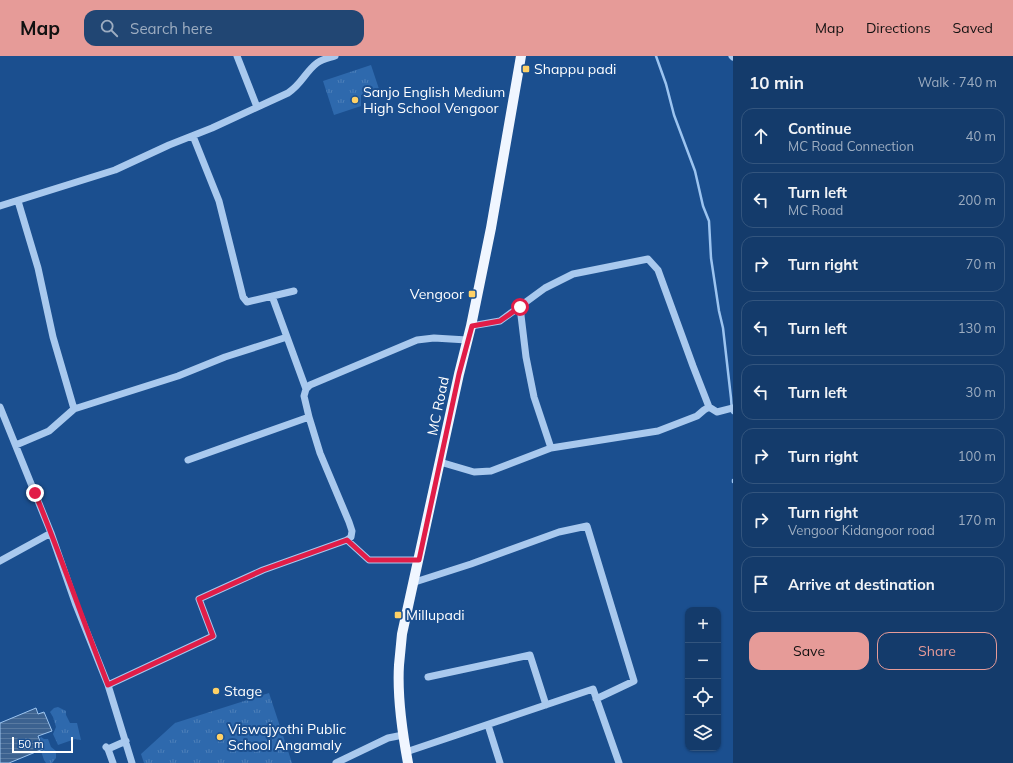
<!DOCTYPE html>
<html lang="en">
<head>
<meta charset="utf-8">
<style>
	:root { --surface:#143b6b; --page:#214673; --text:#f1f3f6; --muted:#9dadc1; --line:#33557e; --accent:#e69b98 }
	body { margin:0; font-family:Mulish,sans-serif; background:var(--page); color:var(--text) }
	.controls { position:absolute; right:12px; bottom:12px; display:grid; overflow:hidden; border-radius:8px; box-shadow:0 1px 3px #0004 }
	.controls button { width:36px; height:36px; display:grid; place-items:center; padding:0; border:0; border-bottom:1px solid var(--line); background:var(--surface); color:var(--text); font:20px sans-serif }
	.scale { position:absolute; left:12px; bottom:10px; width:61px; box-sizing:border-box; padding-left:4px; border:2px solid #fff; border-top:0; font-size:11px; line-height:14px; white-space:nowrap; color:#fff; -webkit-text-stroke:3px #1b4f8f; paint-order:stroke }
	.stop { position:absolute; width:12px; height:12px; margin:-9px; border:3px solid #e11d48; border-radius:50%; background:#fff }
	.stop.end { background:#e11d48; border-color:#fff; box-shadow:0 1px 4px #0008 }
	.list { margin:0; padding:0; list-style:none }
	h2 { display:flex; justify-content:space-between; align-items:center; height:52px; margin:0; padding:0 16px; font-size:17px }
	h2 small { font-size:13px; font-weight:400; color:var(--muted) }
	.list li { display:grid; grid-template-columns:26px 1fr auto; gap:12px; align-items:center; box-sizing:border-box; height:56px; margin:0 8px 8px; padding:0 8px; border:1px solid var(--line); border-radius:12px }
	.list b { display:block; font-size:15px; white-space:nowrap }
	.list p { margin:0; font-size:13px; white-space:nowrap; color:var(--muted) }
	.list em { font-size:13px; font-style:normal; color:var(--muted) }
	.actions { display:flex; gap:8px; padding:12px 16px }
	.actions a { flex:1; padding:9px 0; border:1px solid var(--accent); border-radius:12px; text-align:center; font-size:14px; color:var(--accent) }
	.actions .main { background:var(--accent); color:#111 }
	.icon { flex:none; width:22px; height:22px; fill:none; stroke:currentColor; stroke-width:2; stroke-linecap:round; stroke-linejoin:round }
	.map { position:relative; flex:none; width:733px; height:707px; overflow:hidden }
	header { display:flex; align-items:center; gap:24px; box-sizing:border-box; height:56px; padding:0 20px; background:var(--accent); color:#111 }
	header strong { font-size:19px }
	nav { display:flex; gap:22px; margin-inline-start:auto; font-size:14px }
	.search { width:280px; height:36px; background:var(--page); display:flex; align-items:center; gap:10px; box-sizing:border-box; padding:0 14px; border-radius:12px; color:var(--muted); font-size:15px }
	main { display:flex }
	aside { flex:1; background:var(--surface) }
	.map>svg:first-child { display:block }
	.grass { fill:url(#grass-tufts) }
	.water { fill:url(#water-rules); stroke:#9cc4f0 }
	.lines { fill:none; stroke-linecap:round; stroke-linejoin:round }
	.stream { stroke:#9cc4f0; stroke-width:2.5 }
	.minor { stroke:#a9c9ee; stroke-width:7 }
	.major { stroke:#f0f6ff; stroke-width:10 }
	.route { stroke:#e11d48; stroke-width:5 }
	.poi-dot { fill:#ffd166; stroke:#1b4f8f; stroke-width:1.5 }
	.labels { text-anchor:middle; stroke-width:4; stroke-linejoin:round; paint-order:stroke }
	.poi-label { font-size:14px; fill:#fff; stroke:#1b4f8f; text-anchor:start }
	.street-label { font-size:14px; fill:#fff; stroke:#1b4f8f }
</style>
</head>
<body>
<header>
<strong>Map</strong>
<div class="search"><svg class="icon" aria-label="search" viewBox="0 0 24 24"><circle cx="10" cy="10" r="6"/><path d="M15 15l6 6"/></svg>Search here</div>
<nav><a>Map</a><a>Directions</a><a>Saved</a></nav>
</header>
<main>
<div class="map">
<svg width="733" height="707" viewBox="0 0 733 707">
	<defs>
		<pattern id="grass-tufts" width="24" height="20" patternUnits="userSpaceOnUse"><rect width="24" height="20" fill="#2e69ad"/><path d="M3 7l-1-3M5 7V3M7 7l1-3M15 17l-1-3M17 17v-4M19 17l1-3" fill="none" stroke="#4d80b9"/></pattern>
		<pattern id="water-rules" width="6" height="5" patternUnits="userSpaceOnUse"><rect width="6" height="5" fill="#3c6290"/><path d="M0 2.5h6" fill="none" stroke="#597aa1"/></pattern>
	</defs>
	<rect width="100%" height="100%" fill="#1b4f8f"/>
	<path class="grass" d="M371,9L379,33L361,39V50L334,59L323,25Z
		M269,637L292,707H144L141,698L175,667Z
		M58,651L66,655V659L70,667H77L81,684L75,683L58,689L53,678L56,671L53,661L50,656L54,652Z
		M41,681L44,683H48L51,691L56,695V702L52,707H46L44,704L41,695L44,693L40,682Z"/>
	<path class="water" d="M36,652L38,658L44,656L52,675L38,680L43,693L9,707H0V667Z"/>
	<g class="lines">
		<path class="stream" d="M656,0L666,28L674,59L695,115L703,150L709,165L711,202L719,255L723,272L731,342L732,356L733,357
			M733,424V426"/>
		<path class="minor" d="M237,0L257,51
			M732,0L733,1
			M193,80L219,145L243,241L247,246L294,235
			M18,145L38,212L53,281L74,353
			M0,150L115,114L169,89L212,72L288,37C302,28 305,16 317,7C322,3 329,2 335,0
			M272,240L306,333
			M520,251L526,301L534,341L551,392
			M471,270L500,265L545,232L573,218L648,203L658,214L693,310L709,351L717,356L733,352
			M0,351L51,477L76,549L108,629L132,707
			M16,389L49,375L74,353L178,320L225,301L287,281
			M188,404L309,361
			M440,406L474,416L491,415L551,392L658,375L697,360L704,354L709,351
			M347,484L369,504H419
			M0,505L51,477
			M415,526L471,508L559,476L587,470L634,625L596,643
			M428,621L530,599L546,649
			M108,629L213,580L199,543L263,514L347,484L351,481L352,475L349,466L320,397L309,361L304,340L306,333L310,329L417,284L434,282L467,284
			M488,669L500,707
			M106,691L108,693L126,685
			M108,693L113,707
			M406,696L593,633L619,707
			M336,707L388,682L403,679"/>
		<path class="major" d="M408,707C402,675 397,642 399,609C400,599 401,589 402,578L459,318L471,270L491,172L521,0"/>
	</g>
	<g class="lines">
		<path class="route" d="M35,437C61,500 83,565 108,629L213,580L199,543L263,514L347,484L369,504H419L459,318L472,270L500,265L520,251"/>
	</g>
	<g class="poi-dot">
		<rect x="522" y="9" width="8" height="8" rx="2"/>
		<circle cx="355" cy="44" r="4"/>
		<rect x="468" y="234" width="8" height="8" rx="2"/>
		<rect x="394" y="555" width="8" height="8" rx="2"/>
		<circle cx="216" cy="635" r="4"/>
		<circle cx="220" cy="681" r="4"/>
	</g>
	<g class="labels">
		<g class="poi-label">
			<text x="534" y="18">Shappu padi</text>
			<text x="363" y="41">Sanjo English Medium<tspan x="363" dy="16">High School Vengoor</tspan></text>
			<text x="464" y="243" text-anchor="end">Vengoor</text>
			<text x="406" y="564">Millupadi</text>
			<text x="224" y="640">Stage</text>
			<text x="228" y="678">Viswajyothi Public<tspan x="228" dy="16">School Angamaly</tspan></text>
		</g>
		<g class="street-label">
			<text transform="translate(438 350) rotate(-78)" y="5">MC Road</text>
		</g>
	</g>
</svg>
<div class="controls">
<button>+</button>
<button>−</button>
<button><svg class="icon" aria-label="locate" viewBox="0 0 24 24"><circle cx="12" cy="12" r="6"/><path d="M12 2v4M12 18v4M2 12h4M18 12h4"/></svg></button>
<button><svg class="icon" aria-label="layers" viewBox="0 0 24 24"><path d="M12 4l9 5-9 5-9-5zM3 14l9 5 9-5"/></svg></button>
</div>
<div class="scale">50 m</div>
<div class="stop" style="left:520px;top:251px"></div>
<div class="stop end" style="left:35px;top:437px"></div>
</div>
<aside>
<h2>10 min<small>Walk · 740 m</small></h2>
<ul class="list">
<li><svg class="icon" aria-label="ahead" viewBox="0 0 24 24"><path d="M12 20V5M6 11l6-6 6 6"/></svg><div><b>Continue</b><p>MC Road Connection</p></div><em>40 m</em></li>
<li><svg class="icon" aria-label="left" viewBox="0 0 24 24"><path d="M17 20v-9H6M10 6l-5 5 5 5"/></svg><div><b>Turn left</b><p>MC Road</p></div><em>200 m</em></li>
<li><svg class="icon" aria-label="right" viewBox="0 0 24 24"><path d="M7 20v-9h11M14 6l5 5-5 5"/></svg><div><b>Turn right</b></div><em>70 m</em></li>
<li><svg class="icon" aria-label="left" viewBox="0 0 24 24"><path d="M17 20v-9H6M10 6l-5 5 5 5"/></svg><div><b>Turn left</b></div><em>130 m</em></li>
<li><svg class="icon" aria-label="left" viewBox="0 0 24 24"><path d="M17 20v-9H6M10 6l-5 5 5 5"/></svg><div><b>Turn left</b></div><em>30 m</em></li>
<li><svg class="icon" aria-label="right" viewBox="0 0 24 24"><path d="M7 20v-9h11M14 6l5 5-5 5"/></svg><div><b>Turn right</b></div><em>100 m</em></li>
<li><svg class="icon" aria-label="right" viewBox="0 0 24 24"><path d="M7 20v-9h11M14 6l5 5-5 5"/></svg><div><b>Turn right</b><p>Vengoor Kidangoor road</p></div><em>170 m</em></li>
<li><svg class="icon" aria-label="arrive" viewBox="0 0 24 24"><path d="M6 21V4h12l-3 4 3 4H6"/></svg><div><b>Arrive at destination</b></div></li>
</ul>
<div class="actions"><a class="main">Save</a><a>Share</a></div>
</aside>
</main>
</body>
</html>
